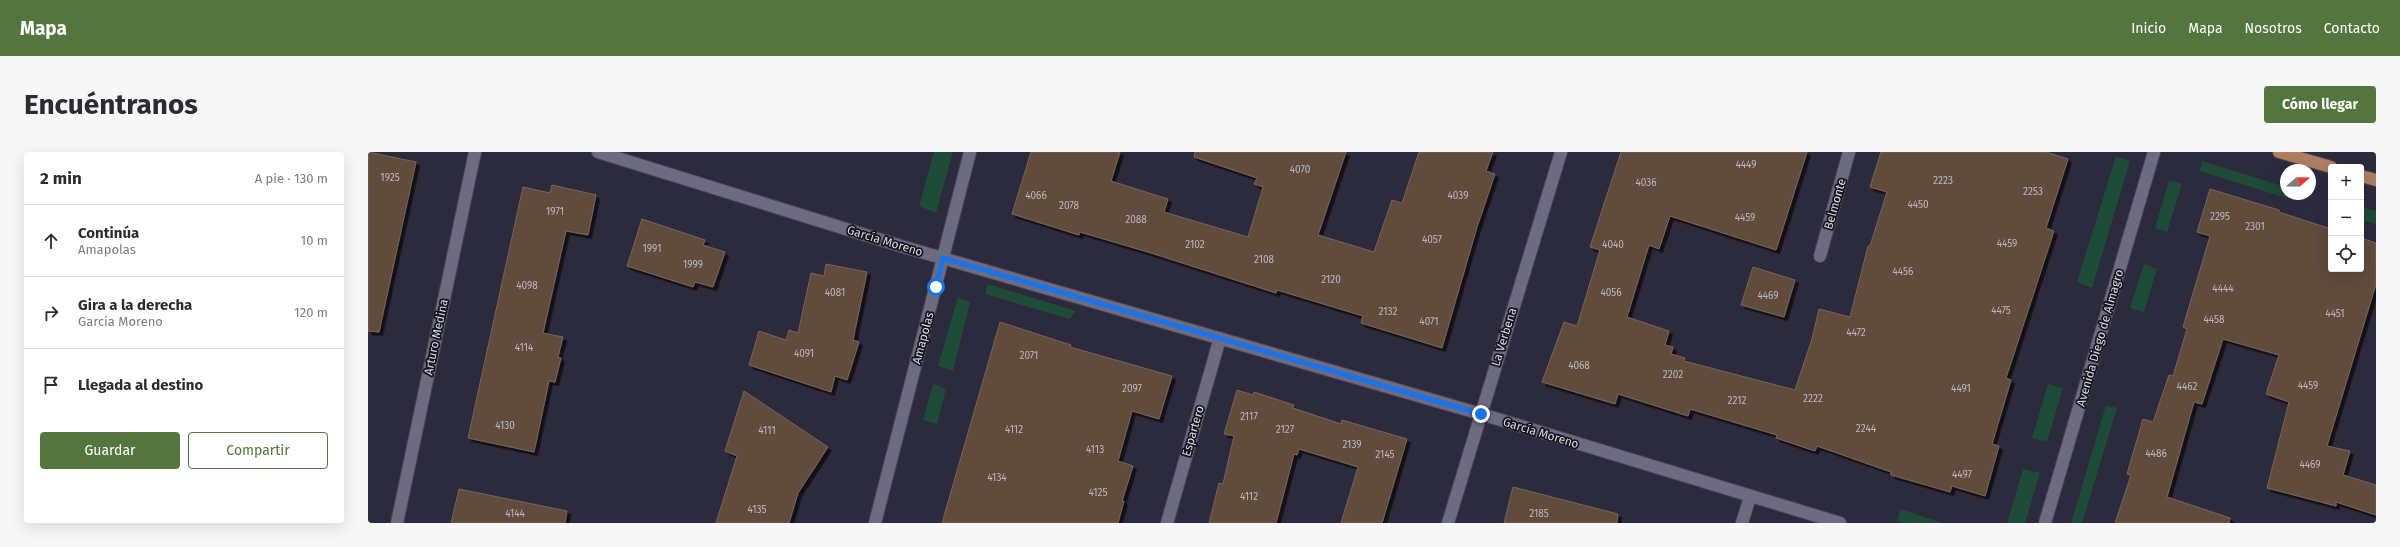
<!DOCTYPE html>
<html lang="es">
<head>
<meta charset="utf-8">
<style>
	:root { --surface:#fff; --page:#f7f7f7; --text:#2b2b33; --muted:#7c7c81; --line:#e1e1e2; --accent:#54753e }
	body { margin:0; font-family:"Fira Sans",sans-serif; background:var(--page); color:var(--text) }
	.controls { position:absolute; right:12px; top:12px; display:grid; overflow:hidden; border-radius:4px; box-shadow:0 4px 16px #0002 }
	.controls button { width:36px; height:36px; display:grid; place-items:center; padding:0; border:0; border-bottom:1px solid var(--line); background:var(--surface); color:var(--text); font:20px sans-serif }
	.compass { position:absolute; left:1912px; top:12px; width:36px; height:36px; border-radius:50%; background:var(--surface); box-shadow:0 4px 16px #0002; rotate:70deg }
	.stop { position:absolute; width:12px; height:12px; margin:-9px; border:3px solid #1a73e8; border-radius:50%; background:#fff }
	.stop.end { background:#1a73e8; border-color:#fff; box-shadow:0 1px 4px #0008 }
	.list { margin:0; padding:0; list-style:none }
	h2 { display:flex; justify-content:space-between; align-items:center; height:52px; margin:0; padding:0 16px; font-size:17px }
	h2 small { font-size:13px; font-weight:400; color:var(--muted) }
	.list li { display:grid; grid-template-columns:26px 1fr auto; gap:12px; align-items:center; box-sizing:border-box; height:72px; padding:0 16px; border-top:1px solid var(--line) }
	.list b { display:block; font-size:15px; white-space:nowrap }
	.list p { margin:0; font-size:13px; white-space:nowrap; color:var(--muted) }
	.list em { font-size:13px; font-style:normal; color:var(--muted) }
	.actions { display:flex; gap:8px; padding:12px 16px }
	.actions a { flex:1; padding:9px 0; border:1px solid var(--accent); border-radius:4px; text-align:center; font-size:14px; color:var(--accent) }
	.actions .main { background:var(--accent); color:#fff }
	.icon { flex:none; width:22px; height:22px; fill:none; stroke:currentColor; stroke-width:2; stroke-linecap:round; stroke-linejoin:round }
	.map { position:relative; flex:none; width:2008px; height:371px; overflow:hidden; border-radius:4px }
	header { display:flex; align-items:center; gap:24px; box-sizing:border-box; height:56px; padding:0 20px; background:var(--accent); color:#fff }
	header strong { font-size:19px }
	nav { display:flex; gap:22px; margin-inline-start:auto; font-size:14px }
	.intro { display:flex; align-items:center; justify-content:space-between; box-sizing:border-box; height:96px; padding:0 24px }
	h1 { margin:0; font-size:28px }
	.button { padding:10px 18px; border-radius:4px; background:var(--accent); color:#fff; font-size:14px; font-weight:700 }
	main { display:flex; gap:24px; padding:0 24px }
	aside { flex:1; background:var(--surface); border-radius:4px; box-shadow:0 4px 16px #0002 }
	.map>svg:first-child { display:block }
	.green { fill:#1d4b38 }
	.building { fill:#604b3e; stroke:#7a6457; filter:url(#shadow) }
	.lines { fill:none; stroke-linecap:round; stroke-linejoin:round }
	.minor-casing { stroke:#484657; stroke-width:14 }
	.major-casing { stroke:#484657; stroke-width:14 }
	.minor { stroke:#6d6b82; stroke-width:12 }
	.major { stroke:#b07e61; stroke-width:12 }
	.route { stroke:#1a73e8; stroke-width:5 }
	.labels { text-anchor:middle; stroke-width:3.5; stroke-linejoin:round; paint-order:stroke }
	.number-label { font-size:10px; fill:#bcb7be }
	.street-label { font-size:12px; fill:#dbdbe8; stroke:#14141c }
</style>
</head>
<body>
<header>
<strong>Mapa</strong>
<nav><a>Inicio</a><a>Mapa</a><a>Nosotros</a><a>Contacto</a></nav>
</header>
<div class="intro"><h1>Encuéntranos</h1><a class="button">Cómo llegar</a></div>
<main>
<aside>
<h2>2 min<small>A pie · 130 m</small></h2>
<ul class="list">
<li><svg class="icon" aria-label="ahead" viewBox="0 0 24 24"><path d="M12 20V5M6 11l6-6 6 6"/></svg><div><b>Continúa</b><p>Amapolas</p></div><em>10 m</em></li>
<li><svg class="icon" aria-label="right" viewBox="0 0 24 24"><path d="M7 20v-9h11M14 6l5 5-5 5"/></svg><div><b>Gira a la derecha</b><p>García Moreno</p></div><em>120 m</em></li>
<li><svg class="icon" aria-label="arrive" viewBox="0 0 24 24"><path d="M6 21V4h12l-3 4 3 4H6"/></svg><div><b>Llegada al destino</b></div></li>
</ul>
<div class="actions"><a class="main">Guardar</a><a>Compartir</a></div>
</aside>
<div class="map">
<svg width="2008" height="371" viewBox="0 0 2008 371">
	<defs>
		<filter id="shadow"><feDropShadow dx="3.5" dy="3.5" stdDeviation="0" flood-color="#0009"/></filter>
	</defs>
	<rect width="100%" height="100%" fill="#2c2a3d"/>
	<path class="green" d="M566,0H585L568,61L551,54Z
		M1748,4L1762,9L1724,136L1709,130Z
		M1834,9L1918,35V42H1923L1922,47L1832,19Z
		M1801,28L1814,32L1799,80L1787,76Z
		M1993,55L2008,59V72L1993,68Z
		M1776,112L1789,117L1776,160L1762,156Z
		M620,132L708,159L701,167L617,142Z
		M590,145L602,150L585,219L570,214Z
		M565,232L578,237L569,272L555,268Z
		M1680,232L1695,236L1679,290L1664,286Z
		M1738,253L1749,256L1714,371H1703Z
		M1655,317L1672,321L1657,371H1639Z
		M1532,357L1574,371H1537L1529,369Z"/>
	<path class="building" d="M0,0L48,10L11,180L0,179Z
		M663,0H752L743,29L800,47L796,60L880,85L895,35L886,32L889,26L826,5L827,0H978L950,83L1006,100L1024,48L1034,51L1051,0H1125L1118,19L1127,22L1109,75L1074,196L993,171L995,164L909,138L908,141L783,101L712,80L711,83L644,62Z
		M1253,0H1439L1408,98L1302,64L1291,97L1281,93L1259,165L1301,179L1297,193L1305,195L1303,202L1317,206L1316,209L1427,238L1444,187L1451,157L1482,165L1500,94H1502L1519,40L1502,35L1513,0H1678L1700,7L1678,76L1686,79L1638,226L1643,228L1624,292L1631,294L1617,344L1584,334L1582,340L1523,323V320L1449,294L1447,299L1408,286L1409,283L1322,257L1320,264L1250,242L1247,252L1174,230L1196,170L1209,174L1232,98L1222,95Z
		M184,33L228,43L220,83L198,79L175,181L195,185L190,205L193,206L187,230L181,229L166,300L100,286L155,35L182,41Z
		M1842,37L1911,58V60L1963,77V117H1993V86L2008,91V132L1959,294L1982,299L1975,323L2008,333V363L1968,350V354L1899,336L1921,250L1898,242L1911,203L1855,187L1834,252L1826,250L1799,345L1862,366L1861,371H1747L1763,323L1759,322L1775,267L1785,270L1801,223L1805,224L1819,177L1815,175L1842,84L1829,80Z
		M274,67L337,88L335,93L357,100L345,135L327,130L325,135L259,114Z
		M458,112L499,120L485,188L491,190L479,228L467,224L463,240L381,213L391,179L418,188L421,178L430,181L443,121L456,124Z
		M1385,115L1427,128L1416,165L1373,153Z
		M632,170L703,193L702,195L804,224L791,267L764,259L750,309L765,314L754,349H756L750,371H574Z
		M869,238L885,243L886,240L926,253L925,256L973,272L974,268L1039,287L1014,371H973L990,315L931,297L929,303L926,302L908,371H841L851,331L855,332L866,284L856,282Z
		M376,239L460,295L430,341L421,371H348L369,304L357,299Z
		M1145,335L1250,362L1249,371H1136Z
		M91,337L199,359L197,371H83Z"/>
	<g class="lines">
		<g class="minor-casing">
			<path id="minor" d="M230,0L536,95L1113,262L1472,371
				M1452,104L1481,0
				M29,371L107,0
				M507,371L602,0
				M799,371L852,186
				M1080,371L1193,0
				M1374,371L1382,345
				M1677,371L1786,0"/>
		</g>
		<g class="major-casing">
			<path id="major" d="M1911,0L1963,15
				M1993,24L2008,28"/>
		</g>
		<use href="#minor" class="minor"/>
		<use href="#major" class="major"/>
	</g>
	<g class="lines">
		<path class="route" d="M568,135L575,106L1113,262"/>
	</g>
	<g class="labels">
		<g class="number-label">
			<text x="1378" y="16">4449</text>
			<text x="932" y="21">4070</text>
			<text x="22" y="29">1925</text>
			<text x="1575" y="32">2223</text>
			<text x="1278" y="34">4036</text>
			<text x="1665" y="43">2253</text>
			<text x="668" y="47">4066</text>
			<text x="1090" y="47">4039</text>
			<text x="1550" y="56">4450</text>
			<text x="701" y="57">2078</text>
			<text x="187" y="63">1971</text>
			<text x="1852" y="68">2295</text>
			<text x="1377" y="69">4459</text>
			<text x="768" y="71">2088</text>
			<text x="1887" y="78">2301</text>
			<text x="1064" y="91">4057</text>
			<text x="1639" y="95">4459</text>
			<text x="827" y="96">2102</text>
			<text x="1245" y="96">4040</text>
			<text x="284" y="100">1991</text>
			<text x="896" y="111">2108</text>
			<text x="325" y="116">1999</text>
			<text x="1535" y="123">4456</text>
			<text x="963" y="131">2120</text>
			<text x="159" y="137">4098</text>
			<text x="1855" y="140">4444</text>
			<text x="467" y="144">4081</text>
			<text x="1243" y="144">4056</text>
			<text x="1400" y="147">4469</text>
			<text x="1633" y="162">4475</text>
			<text x="1020" y="163">2132</text>
			<text x="1967" y="165">4451</text>
			<text x="1846" y="171">4458</text>
			<text x="1061" y="173">4071</text>
			<text x="1488" y="184">4472</text>
			<text x="156" y="199">4114</text>
			<text x="436" y="205">4091</text>
			<text x="661" y="207">2071</text>
			<text x="1211" y="217">4068</text>
			<text x="1305" y="226">2202</text>
			<text x="1940" y="237">4459</text>
			<text x="1819" y="238">4462</text>
			<text x="764" y="240">2097</text>
			<text x="1593" y="240">4491</text>
			<text x="1445" y="250">2222</text>
			<text x="1369" y="252">2212</text>
			<text x="881" y="268">2117</text>
			<text x="137" y="277">4130</text>
			<text x="1498" y="280">2244</text>
			<text x="646" y="281">4112</text>
			<text x="917" y="281">2127</text>
			<text x="399" y="282">4111</text>
			<text x="984" y="296">2139</text>
			<text x="727" y="301">4113</text>
			<text x="1788" y="305">4486</text>
			<text x="1017" y="306">2145</text>
			<text x="1942" y="316">4469</text>
			<text x="1594" y="326">4497</text>
			<text x="629" y="329">4134</text>
			<text x="730" y="344">4125</text>
			<text x="881" y="348">4112</text>
			<text x="389" y="361">4135</text>
			<text x="147" y="365">4144</text>
			<text x="1171" y="365">2185</text>
		</g>
		<g class="street-label">
			<text transform="translate(1467 52) rotate(-74)" y="4">Belmonte</text>
			<text transform="translate(517 89) rotate(17)" y="4">García Moreno</text>
			<text transform="translate(68 185) rotate(-78)" y="4">Arturo Medina</text>
			<text transform="translate(1136 185) rotate(-73)" y="4">La Verbena</text>
			<text transform="translate(555 186) rotate(-75)" y="4">Amapolas</text>
			<text transform="translate(1732 186) rotate(-74)" y="4">Avenida Diego de Almagro</text>
			<text transform="translate(825 279) rotate(-74)" y="4">Espartero</text>
			<text transform="translate(1173 281) rotate(17)" y="4">García Moreno</text>
		</g>
	</g>
</svg>
<div class="controls">
<button>+</button>
<button>−</button>
<button><svg class="icon" aria-label="locate" viewBox="0 0 24 24"><circle cx="12" cy="12" r="6"/><path d="M12 2v4M12 18v4M2 12h4M18 12h4"/></svg></button>
</div>
<svg class="compass" viewBox="-18 -18 36 36"><path d="M0-13l5 13h-10z" fill="#e53935"/><path d="M0 13l5-13h-10z" fill="#7c7c81"/></svg>
<div class="stop" style="left:568px;top:135px"></div>
<div class="stop end" style="left:1113px;top:262px"></div>
</div>
</main>
</body>
</html>
